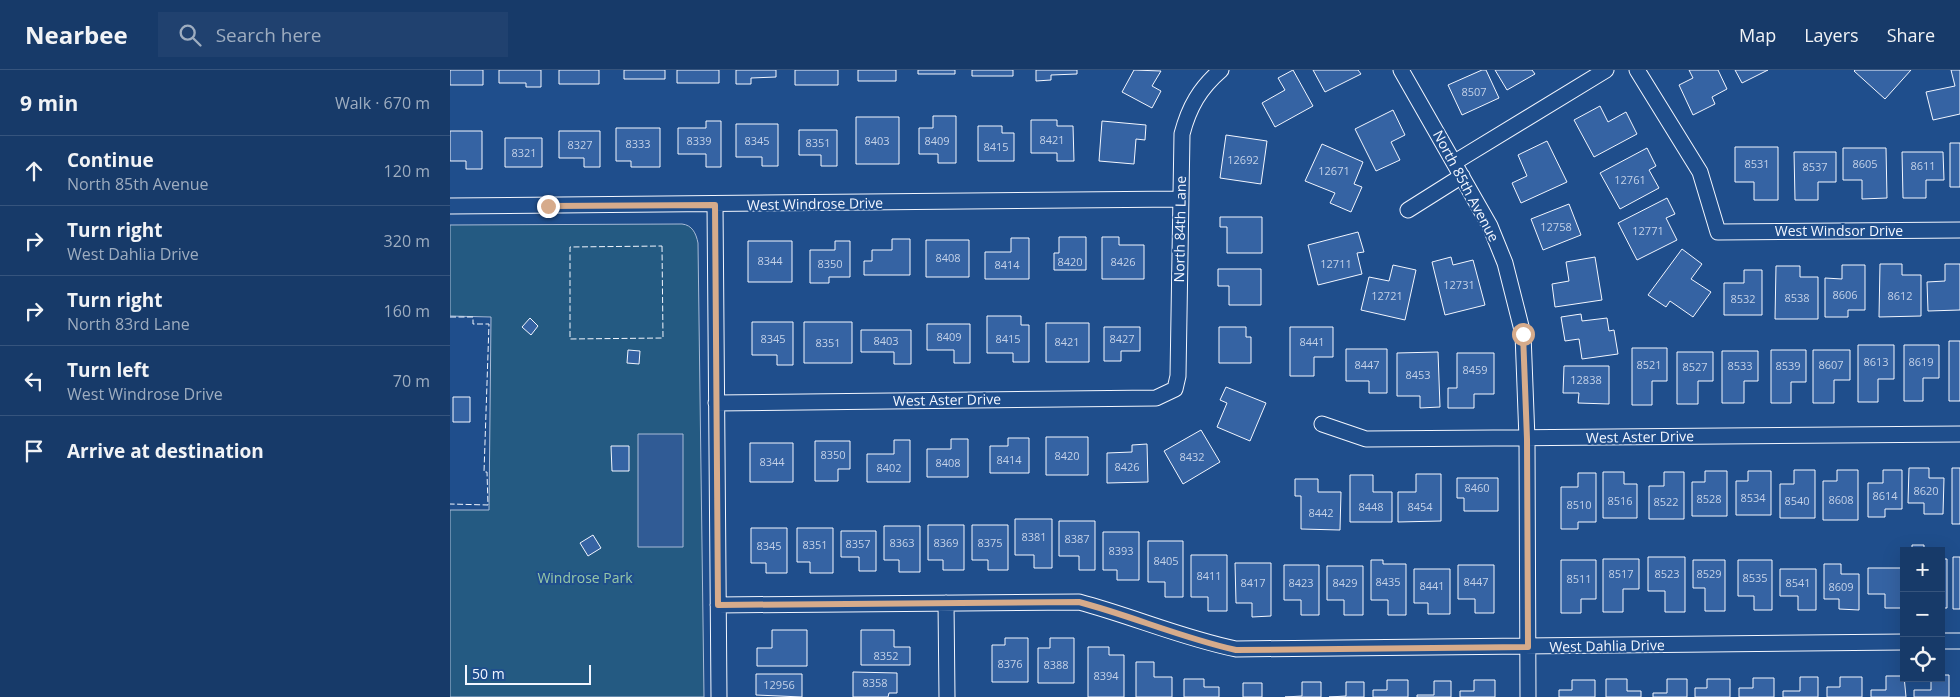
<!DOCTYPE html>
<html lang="en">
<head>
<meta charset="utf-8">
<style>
	:root { --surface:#173a69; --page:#20416f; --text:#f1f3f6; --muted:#9eadc0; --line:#36547d }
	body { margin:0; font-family:"Open Sans",sans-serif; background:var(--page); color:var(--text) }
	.controls { position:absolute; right:15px; bottom:15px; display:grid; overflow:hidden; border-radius:0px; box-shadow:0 5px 20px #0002 }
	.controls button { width:45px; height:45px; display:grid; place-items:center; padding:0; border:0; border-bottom:1px solid var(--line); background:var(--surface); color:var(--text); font:25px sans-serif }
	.scale { position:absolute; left:15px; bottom:12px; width:126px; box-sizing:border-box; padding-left:5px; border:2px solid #f2f6ff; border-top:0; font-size:14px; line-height:18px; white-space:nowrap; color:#f2f6ff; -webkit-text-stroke:4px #1f4e8c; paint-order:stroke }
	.stop { position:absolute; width:15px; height:15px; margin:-11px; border:4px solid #d6ab8b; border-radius:50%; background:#fff }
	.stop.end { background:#d6ab8b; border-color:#fff; box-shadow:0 1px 5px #0008 }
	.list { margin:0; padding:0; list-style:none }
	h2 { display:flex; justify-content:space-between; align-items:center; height:65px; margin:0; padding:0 20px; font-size:21px }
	h2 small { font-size:16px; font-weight:400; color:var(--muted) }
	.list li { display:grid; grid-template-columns:32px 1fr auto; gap:15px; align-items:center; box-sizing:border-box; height:70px; padding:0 20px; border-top:1px solid var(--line) }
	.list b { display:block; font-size:19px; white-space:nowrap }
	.list p { margin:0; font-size:16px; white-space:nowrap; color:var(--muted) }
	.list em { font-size:16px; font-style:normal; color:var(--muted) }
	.icon { flex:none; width:28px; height:28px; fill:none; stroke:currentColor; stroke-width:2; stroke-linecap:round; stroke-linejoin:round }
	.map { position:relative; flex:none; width:1510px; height:627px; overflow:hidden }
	header { display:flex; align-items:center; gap:30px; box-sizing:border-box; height:70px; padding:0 25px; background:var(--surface); border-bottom:1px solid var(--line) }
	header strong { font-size:24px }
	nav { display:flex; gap:28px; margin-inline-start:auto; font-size:18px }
	.search { width:350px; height:45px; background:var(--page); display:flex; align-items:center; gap:12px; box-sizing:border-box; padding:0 18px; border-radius:0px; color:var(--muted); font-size:19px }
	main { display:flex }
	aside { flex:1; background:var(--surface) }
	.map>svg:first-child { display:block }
	.green { fill:#245a82; stroke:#a8bbd7 }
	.parking { fill:#305b95; stroke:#a8bbd7 }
	.building { fill:#3563a3; stroke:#f2f6ff }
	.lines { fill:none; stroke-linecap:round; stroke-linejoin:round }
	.minor-casing { stroke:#f2f6ff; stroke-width:17 }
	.minor { stroke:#1f4e8c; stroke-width:15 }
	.fence { stroke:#f2f6ff; stroke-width:1; stroke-dasharray:6 2.5; stroke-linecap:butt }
	.route { stroke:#d6ab8b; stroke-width:6 }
	.labels { text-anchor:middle; stroke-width:4; stroke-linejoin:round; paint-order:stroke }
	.number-label { font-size:11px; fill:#c3d1e8 }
	.street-label { font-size:14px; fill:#f2f6ff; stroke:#1f4e8c }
	.park-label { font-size:14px; fill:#97c8a6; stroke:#1f4e8c }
</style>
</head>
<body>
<header>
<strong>Nearbee</strong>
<div class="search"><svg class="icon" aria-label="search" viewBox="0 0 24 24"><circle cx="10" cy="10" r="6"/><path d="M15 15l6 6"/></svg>Search here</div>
<nav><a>Map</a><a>Layers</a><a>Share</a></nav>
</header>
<main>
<aside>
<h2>9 min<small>Walk · 670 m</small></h2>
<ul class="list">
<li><svg class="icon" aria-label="ahead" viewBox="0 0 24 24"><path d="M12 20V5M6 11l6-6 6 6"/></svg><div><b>Continue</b><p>North 85th Avenue</p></div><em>120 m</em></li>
<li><svg class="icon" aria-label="right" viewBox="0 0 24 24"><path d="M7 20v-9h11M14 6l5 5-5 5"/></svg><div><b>Turn right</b><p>West Dahlia Drive</p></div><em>320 m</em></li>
<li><svg class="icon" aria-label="right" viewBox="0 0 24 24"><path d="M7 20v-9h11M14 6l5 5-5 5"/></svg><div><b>Turn right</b><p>North 83rd Lane</p></div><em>160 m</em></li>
<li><svg class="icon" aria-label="left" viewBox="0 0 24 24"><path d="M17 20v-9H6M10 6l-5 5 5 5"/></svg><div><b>Turn left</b><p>West Windrose Drive</p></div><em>70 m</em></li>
<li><svg class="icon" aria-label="arrive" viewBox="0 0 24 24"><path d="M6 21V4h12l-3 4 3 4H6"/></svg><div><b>Arrive at destination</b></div></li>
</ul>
</aside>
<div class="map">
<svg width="1510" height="627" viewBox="0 0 1510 627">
	<rect width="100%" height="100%" fill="#1f4e8c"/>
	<path class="green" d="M232,154C242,155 246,163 248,173L254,627H0V440H39L41,247L0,246V155Z"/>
	<path class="parking" d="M188,364H233V477H188Z"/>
	<path class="building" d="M0,0H33V15H0Z
		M49,0H91V17H76V13H49Z
		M109,0H149V14H109Z
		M174,0H215V9H174Z
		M227,0H269V13H227Z
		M286,0H326V7L301,8V14H286Z
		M345,0H388V15H345Z
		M408,0H446V11H408Z
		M468,0H505V4H468Z
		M522,0H563V6H522Z
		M586,0H627V4L601,5V10L586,11Z
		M684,0L711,1L702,16L711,21L702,38L672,22Z
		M843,0L863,36L825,57L812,33L835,20L828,8Z
		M863,0H908L911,4L875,22Z
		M1032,0H1036L1049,28L1012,45L998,15Z
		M1045,0H1082L1085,4L1057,20Z
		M1239,0H1268L1277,19L1262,27L1265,34L1243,45L1229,15L1243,8Z
		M1285,0H1318L1292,13Z
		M1405,0H1461L1435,29L1404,1Z
		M1501,0H1510V44L1483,50L1476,22L1505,16Z
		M1150,36L1158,52L1176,42L1187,64L1144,87L1124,50Z
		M943,40L955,65L941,72L950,90L926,101L905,59Z
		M483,46H506V93H488V84H469V58H483Z
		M406,47H449V94H406Z
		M581,50H607V56H623L624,91H607V83H581Z
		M256,51H271V97H256V84H228V58H256Z
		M652,51L696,55L695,70L686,69L684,94L649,91Z
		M286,54H328V96H312V87H286Z
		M528,56H552V63H564V91H528Z
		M166,58H210V97H181V91H166Z
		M349,60H387V96H371V85H349Z
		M0,61H32V99H16V91H0Z
		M109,61H150V97H134V88H109Z
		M776,65L817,71L811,114L770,108Z
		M55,68H92V97H55Z
		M1097,71L1117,112L1071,133L1062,113L1077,106L1068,85Z
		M1500,73H1510V117H1500Z
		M872,74L913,92L904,114L912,117L901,142L880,133L885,123L855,111Z
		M1285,77H1328V130H1304V112H1285Z
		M1197,78L1206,96L1199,100L1209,118L1170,139L1150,103Z
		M1393,78H1436L1437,128L1412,129V110H1393Z
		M1344,82H1386V112H1368V130H1345Z
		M1452,82H1493L1494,110H1476V128H1453Z
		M1217,128L1225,144L1216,148L1227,170L1187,190L1168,153Z
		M1119,134L1131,165L1093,180L1081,149Z
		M770,147H812V183H777V157H770Z
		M908,162L914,182L907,183L912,204L868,215L858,175Z
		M609,167H636V200H604V183H609Z
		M652,167H669V175H694V209H652Z
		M561,168H579V209H535V182H561Z
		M442,169H460V205H414V191H422V180H442Z
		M476,170H519V207H476Z
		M298,171H342V212H298Z
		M385,171H400V207H379V213H360V180H385Z
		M1232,179L1252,194L1241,209L1261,222L1243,247L1220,231L1216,237L1198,225Z
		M1001,187L1003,195L1023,190L1035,235L995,245L982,192Z
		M1145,187L1152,230L1105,237L1102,214L1119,211L1116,192Z
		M1430,194H1452V205H1471V246L1429,247Z
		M1495,194H1510V240L1478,241L1477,212L1495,211Z
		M943,195L966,200L955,250L911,240L919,207L939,211Z
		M1392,195H1415V240H1398V247H1375V208L1392,209Z
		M1326,196H1350V207H1368V249H1325Z
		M768,199H811V235H779V216H768Z
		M1294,200H1312V245H1274V213H1294Z
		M1131,244L1132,251L1157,248L1159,261L1164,260L1168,284L1132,289L1129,269L1115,271L1111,247Z
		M537,246H571V255H579V292H563V283H537Z
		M80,248L88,256L81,265L72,257Z
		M302,252H343V295H327V285H302Z
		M354,252H402V293H354Z
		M596,253H639V292H596Z
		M477,254H520V293H504V280H477Z
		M654,257H690V281H671V291H654Z
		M769,257H796V267H801V293H769Z
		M840,257H883V287H864V306H840Z
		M411,260H461V294H444V282H411Z
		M1499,271H1510V331H1499Z
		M1408,275H1444V309H1428V332H1408Z
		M1454,275H1489V308H1473V331H1454Z
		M1182,278H1217V311H1202V335H1182Z
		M896,279H937V323H919V311H896Z
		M178,280L190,281L189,294L177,293Z
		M1321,280H1356V312H1341V333H1321Z
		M1363,280H1400V310H1384V333H1363Z
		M1272,281H1308V311H1294V333H1272Z
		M988,282L990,337L970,338V326H947V283Z
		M1227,282H1263V311H1248V334H1227Z
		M1007,283H1044V324H1024V338H998V318H1007Z
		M1114,296H1159V334L1128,333L1129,323H1113Z
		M776,317L816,333L800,371L767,357L777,333L770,330Z
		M3,327H20V352H3Z
		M751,360L770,392L733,414L714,381Z
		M596,367H638V405H596Z
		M558,368H579V403H540V376H558Z
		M501,369H518V407H477V379H501Z
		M444,370H460V412H417V384H444Z
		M365,371H400V399H388V411H365Z
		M300,373H343V412H300Z
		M697,374L698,412L657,413V383L682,382V375Z
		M161,376H179V401H162Z
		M1459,398H1479V408H1494L1493,444H1474V433H1458Z
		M1502,398H1510V454H1502Z
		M1344,400H1365V448H1330V414H1344Z
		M1387,400H1408V450H1373V411H1387Z
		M1433,400H1452V439H1435V447H1418V413H1433Z
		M1255,401H1277V446H1242V412H1255Z
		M1298,401H1321V445H1286V411H1298Z
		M1153,402H1174V414H1187V448H1153Z
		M1214,402H1234V449H1199V416H1214Z
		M1128,403H1146V452H1128V459H1111V417H1128Z
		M966,404H991V451L948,452V422H966Z
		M900,405H923V422H942V452H900Z
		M1007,408H1048V441H1014V428H1007Z
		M845,409H868V422H891L890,460L851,459V426H845Z
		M565,449H602V498H584V485H565Z
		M609,451H645V500H629V486H609Z
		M478,455H514V500H493V490H478Z
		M522,455H558V500H538V490H522Z
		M434,456H470V502H449V490H434Z
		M301,458H337V503H316V493H301Z
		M347,458H383V503H360V492H347Z
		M391,461H426V501H409V487H391Z
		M653,462H689V510H667V500H653Z
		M143,465L151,478L138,486L130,473Z
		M698,471H733V527H715V512H698Z
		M1462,475H1474V481H1462Z
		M741,485H777V541H758V527H741Z
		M1198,487H1235V542H1215V521H1198Z
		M1503,487H1510V539H1503Z
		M1153,489H1189V519H1173V542H1153Z
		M1491,489H1497V538H1491Z
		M921,490H933V494H956V545H938V530H921Z
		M1111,490H1146V529H1131V543H1111Z
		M1243,490H1275V541H1255V518H1243Z
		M1288,490H1322V540H1304V526H1288Z
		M785,493H821V546L802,547V533H786Z
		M1374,494H1391V504H1409V540L1389,539V529H1374Z
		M834,495H869V545H851V530H834Z
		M1008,495H1044V543H1025V529H1008Z
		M877,496H913V545H894V530H877Z
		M1418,498H1453V538H1435V524H1418Z
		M964,499H1000V544H978V533H964Z
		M1330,499H1366V540H1348V526H1330Z
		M322,560H357V596H307V578H322Z
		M411,560H444V577H460V595H411Z
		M555,568H578V612H542V575H555Z
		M600,568H624V613H588V578H600Z
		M638,577H659V585H674V627H638Z
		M686,592H704V607H722V627H686Z
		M403,602L447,603V623H439L438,627H403Z
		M306,604H352V627L306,625Z
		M1491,605H1499V627H1464V620H1481V608H1491Z
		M1436,606H1454L1456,627H1421V620H1436Z
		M1350,607H1368V627H1333V621H1350Z
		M1390,607H1412V627H1377V617H1390Z
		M1303,608H1324V627H1289V618H1303Z
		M734,609H754V617H769V627H734Z
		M1156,609H1177V621H1191V627H1156Z
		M1217,609H1237V627H1203V623H1217Z
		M1257,609H1280V627H1245V618H1257Z
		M937,610H958V627H923V620H937Z
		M1024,610H1045V627H1010V621H1024Z
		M1122,610H1145V627H1109V620H1122Z
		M984,611H1001V627H967V625H984Z
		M852,612H871V627H835L852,626Z
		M896,612H914V627H879L896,626Z
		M793,613H812V627H793Z"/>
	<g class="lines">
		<g class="minor-casing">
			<path id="minor" d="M951,0L1040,156L1055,193L1073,264L1077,369L1078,627
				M1187,0L1250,102L1268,162L1510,160
				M1005,92L1156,0
				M265,135L269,627
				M0,136L730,129
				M958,140L1012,106
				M266,333L706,328L725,319L728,306L732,64C739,37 750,18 771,0
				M872,354L916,369L1510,364
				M496,533L497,627
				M268,535L629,532C682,546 732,568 786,579L1454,572
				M1491,571H1510"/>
		</g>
		<use href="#minor" class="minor"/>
		<path class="fence" d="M212,176L213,268L120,269V177Z
			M0,247H23V254H39L34,402H37L38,435L0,434"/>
	</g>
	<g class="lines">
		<path class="route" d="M98,136L265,135L268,535L629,532C682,546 732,568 786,580L1078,577L1077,369L1073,264"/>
	</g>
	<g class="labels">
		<g class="number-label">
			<text x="1024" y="26">8507</text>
			<text x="602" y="74">8421</text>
			<text x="249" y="75">8339</text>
			<text x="307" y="75">8345</text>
			<text x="427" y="75">8403</text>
			<text x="487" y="75">8409</text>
			<text x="368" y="77">8351</text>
			<text x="188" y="78">8333</text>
			<text x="130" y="79">8327</text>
			<text x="546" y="81">8415</text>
			<text x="74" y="87">8321</text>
			<text x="793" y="94">12692</text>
			<text x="1307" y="98">8531</text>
			<text x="1415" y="98">8605</text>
			<text x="1473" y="100">8611</text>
			<text x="1365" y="101">8537</text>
			<text x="884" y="105">12671</text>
			<text x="1180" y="114">12761</text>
			<text x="1106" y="161">12758</text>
			<text x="1198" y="165">12771</text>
			<text x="498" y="192">8408</text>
			<text x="320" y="195">8344</text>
			<text x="620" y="196">8420</text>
			<text x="673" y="196">8426</text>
			<text x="380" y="198">8350</text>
			<text x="886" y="198">12711</text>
			<text x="557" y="199">8414</text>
			<text x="1009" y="219">12731</text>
			<text x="1395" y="229">8606</text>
			<text x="937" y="230">12721</text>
			<text x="1450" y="230">8612</text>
			<text x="1347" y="232">8538</text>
			<text x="1293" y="233">8532</text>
			<text x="499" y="271">8409</text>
			<text x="323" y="273">8345</text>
			<text x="558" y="273">8415</text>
			<text x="672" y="273">8427</text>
			<text x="436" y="275">8403</text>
			<text x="617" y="276">8421</text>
			<text x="862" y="276">8441</text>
			<text x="378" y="277">8351</text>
			<text x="1426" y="296">8613</text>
			<text x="1471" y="296">8619</text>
			<text x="917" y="299">8447</text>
			<text x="1199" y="299">8521</text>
			<text x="1381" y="299">8607</text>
			<text x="1290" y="300">8533</text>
			<text x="1338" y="300">8539</text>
			<text x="1245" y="301">8527</text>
			<text x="1025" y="304">8459</text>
			<text x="968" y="309">8453</text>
			<text x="1136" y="314">12838</text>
			<text x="383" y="389">8350</text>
			<text x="617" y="390">8420</text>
			<text x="742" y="391">8432</text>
			<text x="559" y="394">8414</text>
			<text x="322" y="396">8344</text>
			<text x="498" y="397">8408</text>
			<text x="677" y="401">8426</text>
			<text x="439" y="402">8402</text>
			<text x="1027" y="422">8460</text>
			<text x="1476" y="425">8620</text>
			<text x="1435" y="430">8614</text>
			<text x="1303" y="432">8534</text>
			<text x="1259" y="433">8528</text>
			<text x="1391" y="434">8608</text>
			<text x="1170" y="435">8516</text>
			<text x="1347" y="435">8540</text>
			<text x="1216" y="436">8522</text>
			<text x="1129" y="439">8510</text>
			<text x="921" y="441">8448</text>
			<text x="970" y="441">8454</text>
			<text x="871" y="447">8442</text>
			<text x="584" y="471">8381</text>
			<text x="627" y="473">8387</text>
			<text x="452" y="477">8363</text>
			<text x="496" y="477">8369</text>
			<text x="540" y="477">8375</text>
			<text x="408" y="478">8357</text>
			<text x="365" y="479">8351</text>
			<text x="319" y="480">8345</text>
			<text x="671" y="485">8393</text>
			<text x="716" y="495">8405</text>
			<text x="1171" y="508">8517</text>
			<text x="1217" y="508">8523</text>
			<text x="1259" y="508">8529</text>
			<text x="759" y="510">8411</text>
			<text x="1305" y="512">8535</text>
			<text x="1129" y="513">8511</text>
			<text x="938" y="516">8435</text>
			<text x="1026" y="516">8447</text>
			<text x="803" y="517">8417</text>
			<text x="851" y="517">8423</text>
			<text x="895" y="517">8429</text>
			<text x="1348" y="517">8541</text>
			<text x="982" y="520">8441</text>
			<text x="1391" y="521">8609</text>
			<text x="436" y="590">8352</text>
			<text x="560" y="598">8376</text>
			<text x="606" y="599">8388</text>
			<text x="656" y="610">8394</text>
			<text x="425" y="617">8358</text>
			<text x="329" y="619">12956</text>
		</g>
		<g class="street-label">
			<text transform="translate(1016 116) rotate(62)" y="5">North 85th Avenue</text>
			<text transform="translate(365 134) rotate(-1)" y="5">West Windrose Drive</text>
			<text transform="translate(730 159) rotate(-89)" y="5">North 84th Lane</text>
			<text x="1389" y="166">West Windsor Drive</text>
			<text transform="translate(497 330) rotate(-1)" y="5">West Aster Drive</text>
			<text transform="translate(1190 367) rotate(-1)" y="5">West Aster Drive</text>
			<text transform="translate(1157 576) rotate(-1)" y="5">West Dahlia Drive</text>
		</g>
		<g class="park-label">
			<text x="135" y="513">Windrose Park</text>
		</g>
	</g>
</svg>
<div class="controls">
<button>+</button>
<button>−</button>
<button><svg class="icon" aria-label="locate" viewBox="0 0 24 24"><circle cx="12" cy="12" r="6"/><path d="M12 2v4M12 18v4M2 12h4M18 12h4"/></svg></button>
</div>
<div class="scale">50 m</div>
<div class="stop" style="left:1073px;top:264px"></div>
<div class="stop end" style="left:98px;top:136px"></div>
</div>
</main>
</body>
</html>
